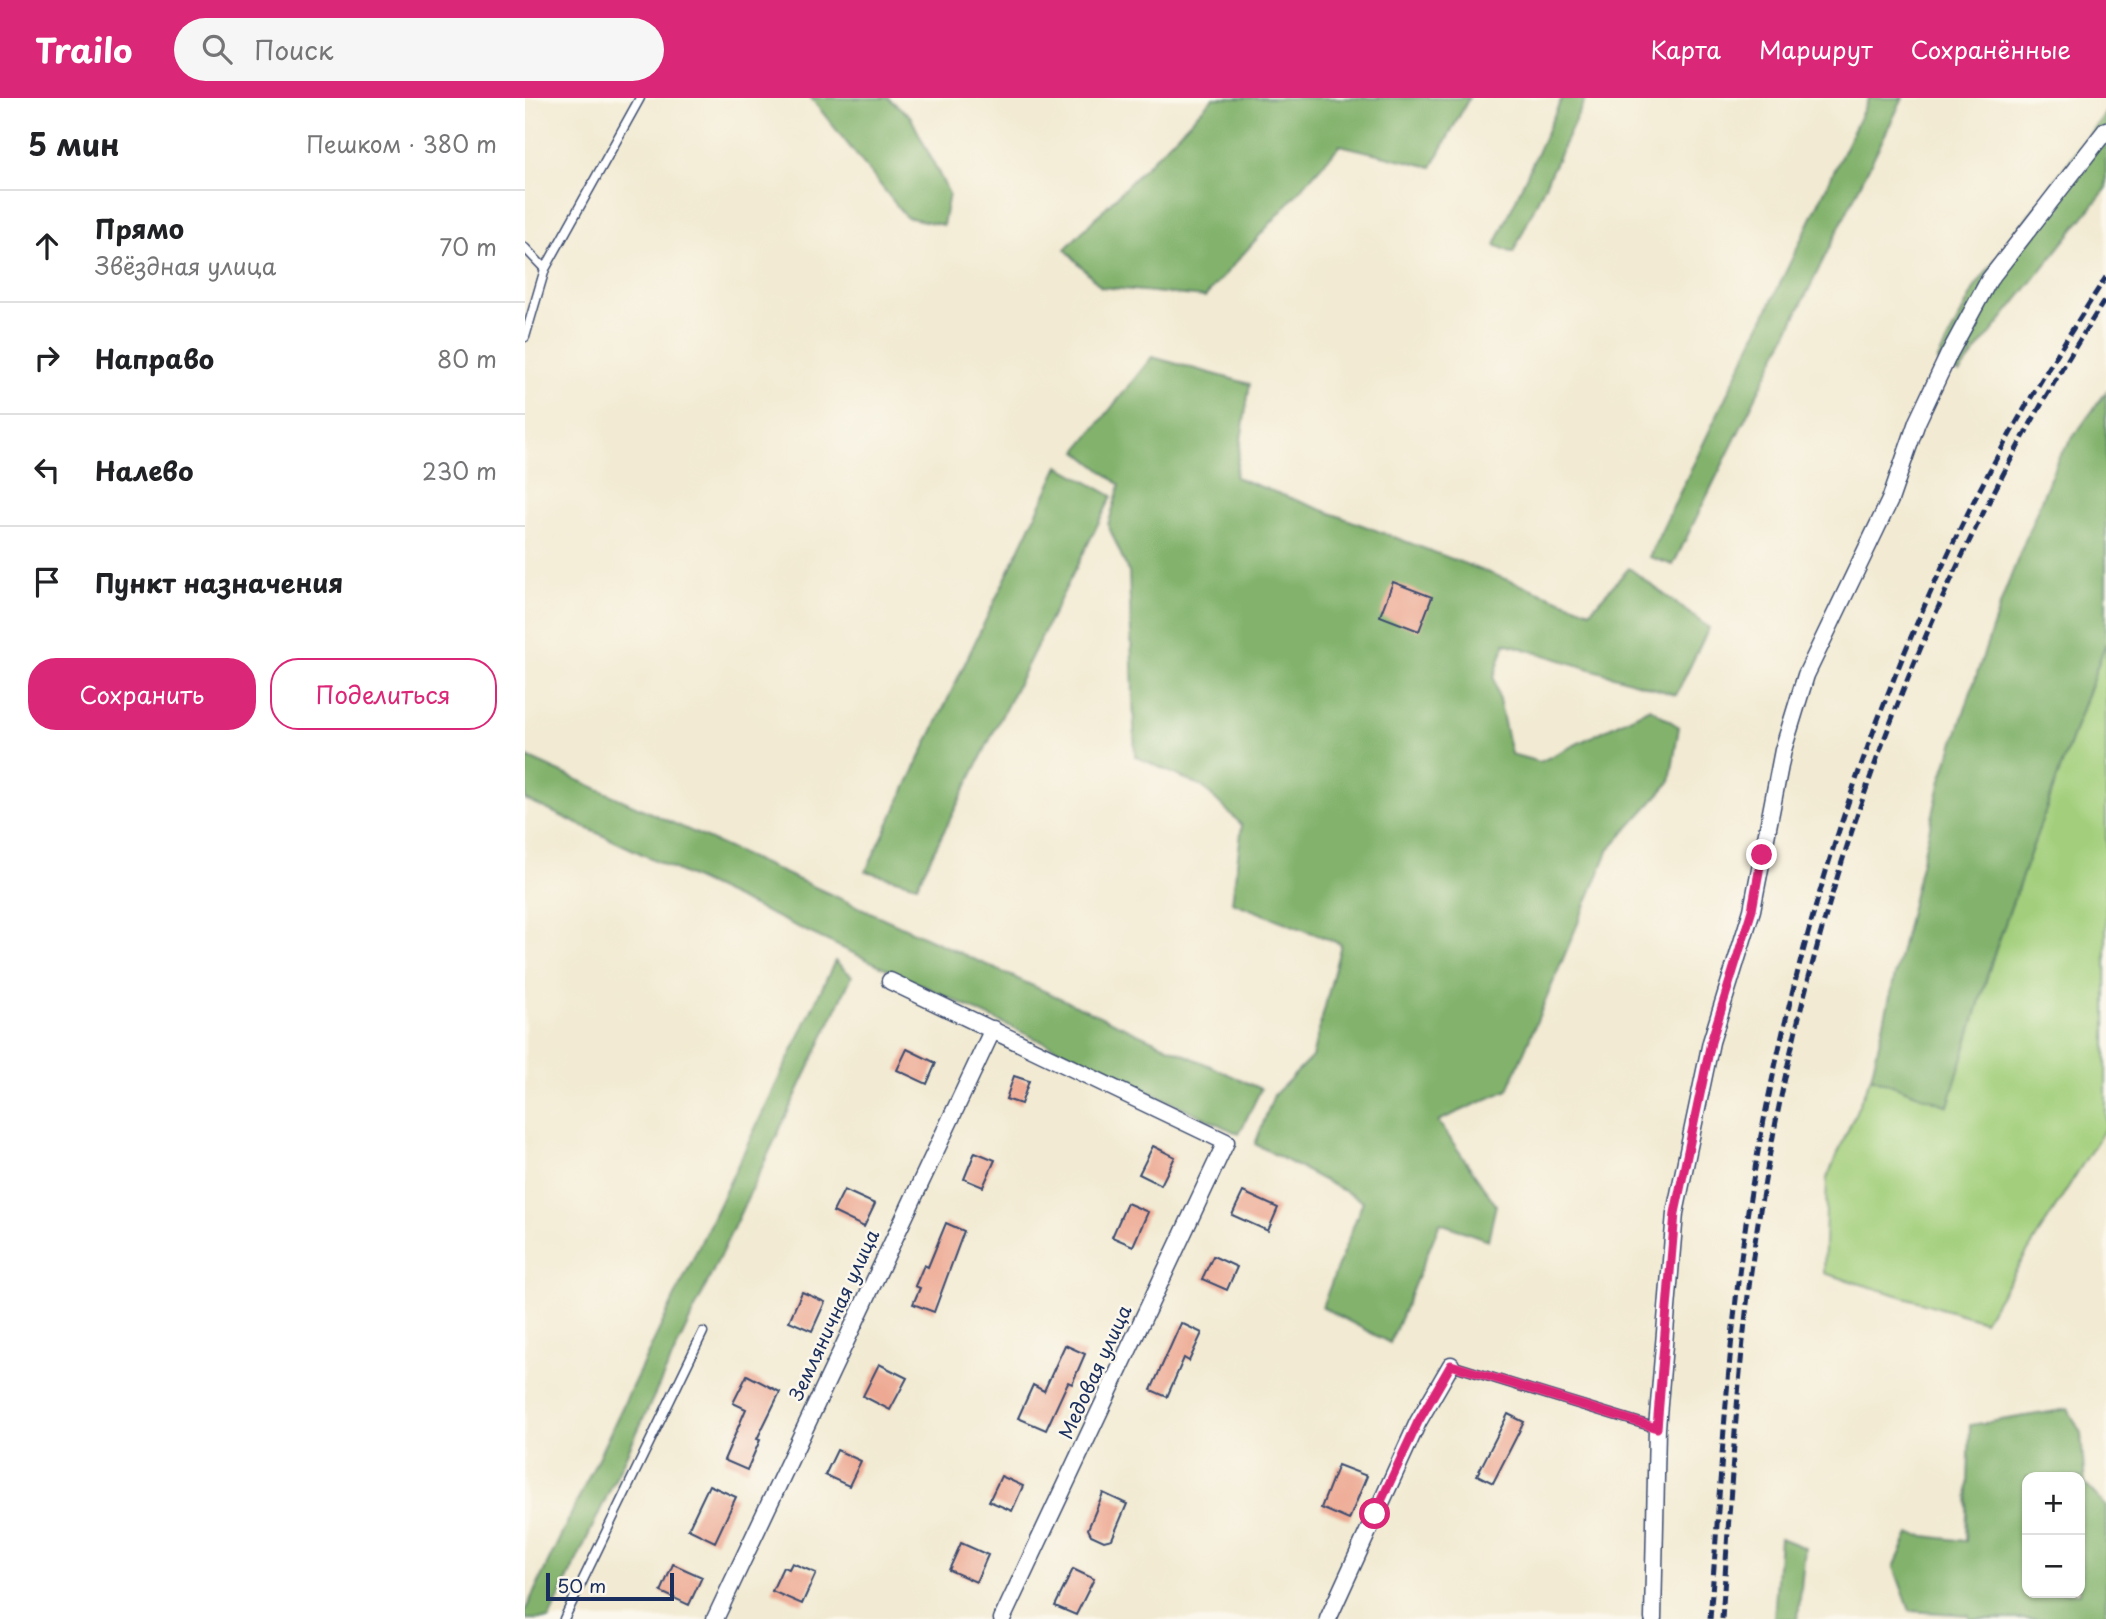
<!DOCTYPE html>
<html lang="ru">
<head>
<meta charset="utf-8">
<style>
	:root { --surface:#fff; --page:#f6f6f6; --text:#202124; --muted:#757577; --line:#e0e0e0; --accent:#db2777 }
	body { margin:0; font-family:"Playpen Sans",sans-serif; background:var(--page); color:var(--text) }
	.controls { position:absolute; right:21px; bottom:21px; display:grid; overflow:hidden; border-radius:14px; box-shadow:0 2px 5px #0004 }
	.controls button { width:63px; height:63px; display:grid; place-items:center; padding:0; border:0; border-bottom:2px solid var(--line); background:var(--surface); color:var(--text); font:35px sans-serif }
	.scale { position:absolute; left:21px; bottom:18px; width:128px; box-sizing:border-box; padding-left:7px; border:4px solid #1b2f5e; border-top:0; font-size:19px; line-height:24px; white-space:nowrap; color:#1b2f5e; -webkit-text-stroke:5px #fbf7ec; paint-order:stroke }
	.stop { position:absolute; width:21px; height:21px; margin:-16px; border:5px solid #db2777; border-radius:50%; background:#fff }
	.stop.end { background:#db2777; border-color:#fff; box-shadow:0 2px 7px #0008 }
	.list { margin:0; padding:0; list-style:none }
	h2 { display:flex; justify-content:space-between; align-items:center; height:91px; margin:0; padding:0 28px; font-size:30px }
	h2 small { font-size:23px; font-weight:400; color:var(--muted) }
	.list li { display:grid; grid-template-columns:46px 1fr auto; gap:21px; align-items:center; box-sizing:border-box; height:112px; padding:0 28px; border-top:2px solid var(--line) }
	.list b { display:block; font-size:26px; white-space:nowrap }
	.list p { margin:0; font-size:23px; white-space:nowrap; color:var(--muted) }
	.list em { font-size:23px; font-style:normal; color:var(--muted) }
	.actions { display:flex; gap:14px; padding:21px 28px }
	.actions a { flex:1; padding:16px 0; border:2px solid var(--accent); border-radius:28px; text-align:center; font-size:24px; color:var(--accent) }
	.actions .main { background:var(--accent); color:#fff }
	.icon { flex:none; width:38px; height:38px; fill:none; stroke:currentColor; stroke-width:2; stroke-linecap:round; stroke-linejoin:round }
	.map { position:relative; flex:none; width:1581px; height:1521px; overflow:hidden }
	header { display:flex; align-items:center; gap:42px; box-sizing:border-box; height:98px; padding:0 35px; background:var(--accent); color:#fff }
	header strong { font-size:33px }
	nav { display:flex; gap:38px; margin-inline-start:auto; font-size:24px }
	.search { width:490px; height:63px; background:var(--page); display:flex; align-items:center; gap:18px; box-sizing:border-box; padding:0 24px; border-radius:38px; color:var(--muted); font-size:26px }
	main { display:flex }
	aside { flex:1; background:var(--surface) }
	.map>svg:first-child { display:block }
	.green { fill:#a3cf7c; stroke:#5f7f6d; stroke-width:2 }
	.forest { fill:#82b26c; stroke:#4e7065; stroke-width:2; fill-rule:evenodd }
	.building { fill:#eda993 }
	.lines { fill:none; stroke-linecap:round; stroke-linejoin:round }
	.service-casing { stroke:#3b4b6f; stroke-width:11 }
	.minor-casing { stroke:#3b4b6f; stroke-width:19 }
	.service { stroke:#fff; stroke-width:8 }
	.minor { stroke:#fff; stroke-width:16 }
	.rail { stroke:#1b2f5e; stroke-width:5; stroke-dasharray:10 5; stroke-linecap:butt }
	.route { stroke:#db2777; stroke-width:9 }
	.labels { text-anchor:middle; stroke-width:5; stroke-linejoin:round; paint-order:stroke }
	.street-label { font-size:19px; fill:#1b2f5e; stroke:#fbf7ec }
</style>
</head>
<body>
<header>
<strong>Trailo</strong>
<div class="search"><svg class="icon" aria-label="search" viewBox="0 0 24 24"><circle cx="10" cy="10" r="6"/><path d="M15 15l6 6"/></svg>Поиск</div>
<nav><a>Карта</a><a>Маршрут</a><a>Сохранённые</a></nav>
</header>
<main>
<aside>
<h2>5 мин<small>Пешком · 380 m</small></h2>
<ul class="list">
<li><svg class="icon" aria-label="ahead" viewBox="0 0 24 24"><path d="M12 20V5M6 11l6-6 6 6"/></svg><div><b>Прямо</b><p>Звёздная улица</p></div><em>70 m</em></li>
<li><svg class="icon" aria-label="right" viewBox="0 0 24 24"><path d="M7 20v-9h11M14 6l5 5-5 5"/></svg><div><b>Направо</b></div><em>80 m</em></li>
<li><svg class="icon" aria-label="left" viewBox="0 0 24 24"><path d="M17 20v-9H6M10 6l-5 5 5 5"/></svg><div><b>Налево</b></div><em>230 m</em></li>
<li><svg class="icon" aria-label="arrive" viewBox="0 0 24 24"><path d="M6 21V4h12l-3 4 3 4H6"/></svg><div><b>Пункт назначения</b></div></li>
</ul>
<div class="actions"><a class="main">Сохранить</a><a>Поделиться</a></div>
</aside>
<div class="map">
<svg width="1581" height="1521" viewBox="0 0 1581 1521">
	<rect width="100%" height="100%" fill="#fbf7ec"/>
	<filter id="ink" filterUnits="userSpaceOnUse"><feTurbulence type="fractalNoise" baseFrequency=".0143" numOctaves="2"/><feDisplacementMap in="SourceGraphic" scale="14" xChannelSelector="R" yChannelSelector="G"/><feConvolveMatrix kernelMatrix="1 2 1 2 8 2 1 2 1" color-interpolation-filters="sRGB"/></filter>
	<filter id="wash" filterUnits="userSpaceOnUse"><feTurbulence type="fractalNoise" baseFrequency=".00686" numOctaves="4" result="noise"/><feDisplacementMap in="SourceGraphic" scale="28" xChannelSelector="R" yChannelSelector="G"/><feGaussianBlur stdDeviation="1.57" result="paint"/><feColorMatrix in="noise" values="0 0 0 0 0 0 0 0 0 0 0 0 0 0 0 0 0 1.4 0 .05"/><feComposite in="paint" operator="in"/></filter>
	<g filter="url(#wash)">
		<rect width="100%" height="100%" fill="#f2ead2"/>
		<path class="green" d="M1581,544V1029L1459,1223L1299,1175L1302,1080L1346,979L1423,1008L1468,859Z"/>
		<path class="forest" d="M286,0H363L385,18L424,96L418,127L381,119Z
			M688,0H944L907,69L815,47L680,199L576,189L540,151Z
			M1037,0H1061L988,155L970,147Z
			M1344,0H1378L1148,467L1124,459Z
			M1581,14V91L1434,275L1412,263L1450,189Z
			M627,259L725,286L710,379L1065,513L1104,470L1184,530L1151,597L980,545L969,579L986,656L1015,664L1125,610L1154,629L1145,684L1084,751L983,992L913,1023L971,1107L963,1142L915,1125L865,1245L797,1209L838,1103L730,1046L749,997L787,959L816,846L707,804L717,727L678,689L610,658L604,475L583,427L595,387L552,353Z
			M1581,294V544L1468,859L1423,1008L1346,979L1416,682L1480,493L1533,360Z
			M534,368L587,398L392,787L341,773Z
			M0,658L736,991L714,1036L0,701Z
			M310,863L327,878L24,1521H0V1513Z
			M1543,1311L1556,1335L1560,1386L1581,1408V1521H1444V1517L1385,1513L1369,1469L1384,1436L1441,1443L1445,1327ZM1502,1379H1555V1495H1502Z
			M1255,1440L1280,1450L1273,1521H1249Z"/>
		<g id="blocks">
			<path class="building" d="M868,484L907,499L894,533L855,518Z
				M382,951L411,965L402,986L372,972Z
				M489,978L504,983L496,1006L481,1001Z
				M628,1048L650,1059L636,1087L614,1076Z
				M450,1054L470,1062L458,1089L439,1081Z
				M319,1092L350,1106L339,1129L308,1114Z
				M718,1094L753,1110L743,1133L707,1117Z
				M602,1105L623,1114L608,1148L587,1139Z
				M421,1125L439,1133L409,1214L388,1206L395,1190L390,1188L399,1167L403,1169Z
				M688,1158L712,1169L702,1192L677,1181Z
				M277,1194L300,1204L287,1233L264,1223Z
				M656,1225L677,1235L664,1263L659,1260L642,1299L626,1292Z
				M540,1247L560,1256L547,1286L543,1284L521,1332L493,1320L508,1287L519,1293Z
				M354,1266L382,1280L365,1312L338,1298Z
				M222,1277L255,1294L232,1341L235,1342L222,1372L199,1362L221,1311L208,1305Z
				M983,1316L999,1324L968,1385L952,1377Z
				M312,1352L336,1363L324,1388L300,1377Z
				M813,1367L842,1378L824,1422L796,1410Z
				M476,1378L498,1388L487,1413L464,1403Z
				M184,1387L211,1399L190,1444L163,1431Z
				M578,1395L602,1406L587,1441L579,1443L566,1437L563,1431Z
				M436,1445L463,1457L451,1484L424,1472Z
				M267,1465L291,1475L277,1506L247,1493L258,1469L264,1471Z
				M148,1466L177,1479L164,1507L136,1494Z
				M548,1471L569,1481L551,1517L530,1508Z"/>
		</g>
	</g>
	<g filter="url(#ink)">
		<use href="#blocks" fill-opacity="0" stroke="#3b4b6f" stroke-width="2"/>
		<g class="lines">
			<g class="service-casing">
				<path id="service" d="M0,150L20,171
					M0,239L20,171L115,0
					M926,1267L1132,1330
					M39,1521L178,1234"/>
			</g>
			<g class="minor-casing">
				<path id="minor" d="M365,883L701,1044L477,1521
					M190,1521L468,931
					M803,1521L893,1324L926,1267
					M1128,1521L1132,1330L1150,1115L1186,944L1227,812L1258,652L1281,577L1365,402L1392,324L1424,256L1464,182L1581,32"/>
			</g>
			<use href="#service" class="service"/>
			<use href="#minor" class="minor"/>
			<path class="rail" d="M1185,1521C1195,1396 1201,1269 1218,1145C1254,898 1326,656 1435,431C1477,344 1528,261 1581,179
				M1197,1521C1206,1396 1212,1269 1230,1144C1281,804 1395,489 1581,200"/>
		</g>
	</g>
	<g class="lines" filter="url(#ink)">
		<path class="route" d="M850,1416L893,1324L926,1267L1132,1330L1150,1115L1186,944L1227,812L1237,757"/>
	</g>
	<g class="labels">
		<g class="street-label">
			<text transform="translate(309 1217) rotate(-65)" y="7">Земляничная улица</text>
			<text transform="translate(570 1274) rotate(-65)" y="7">Медовая улица</text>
		</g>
	</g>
</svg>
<div class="controls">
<button>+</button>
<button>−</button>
</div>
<div class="scale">50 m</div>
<div class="stop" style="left:850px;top:1416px"></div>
<div class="stop end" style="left:1237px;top:757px"></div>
</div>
</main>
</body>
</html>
